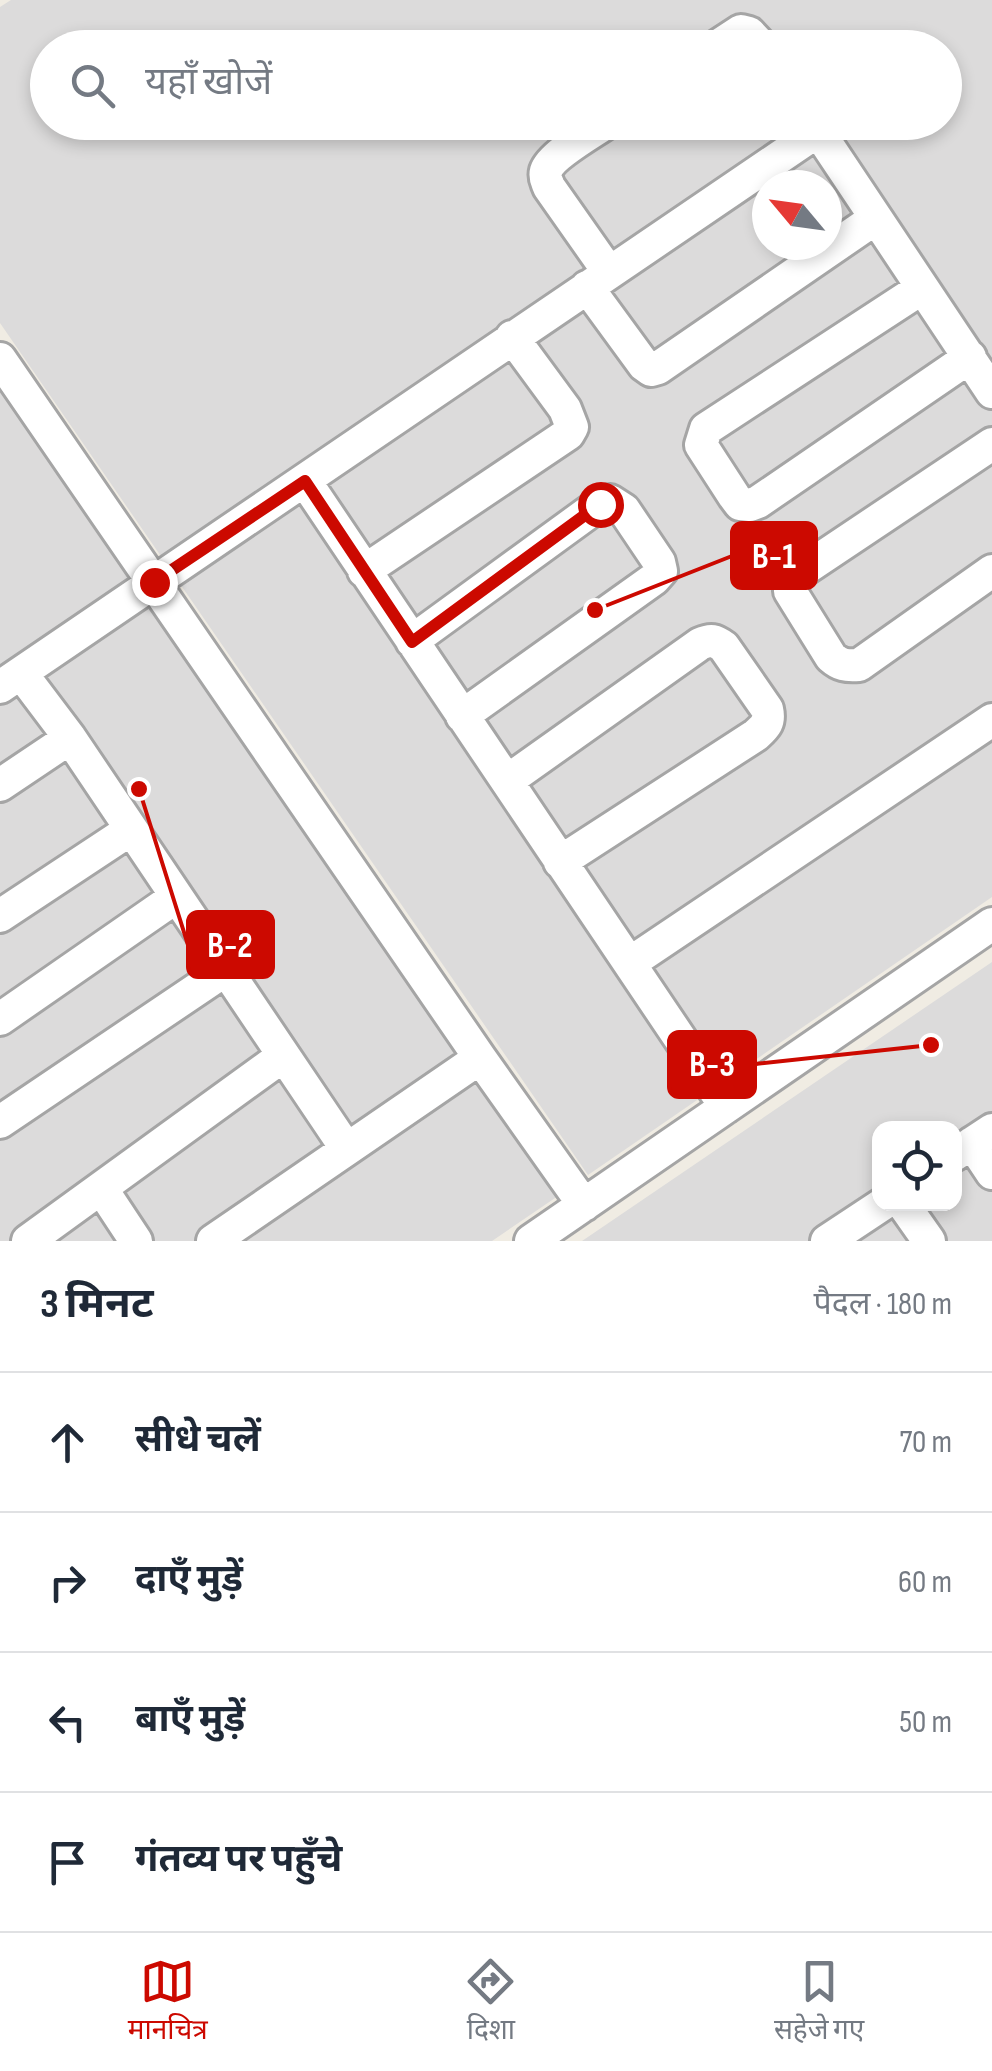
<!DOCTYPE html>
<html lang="hi">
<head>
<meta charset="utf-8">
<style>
	:root { --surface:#fff; --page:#f6f6f7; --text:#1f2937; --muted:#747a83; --line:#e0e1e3; --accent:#cc0900 }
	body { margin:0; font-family:"Sofia Sans Condensed","Noto Sans Devanagari",sans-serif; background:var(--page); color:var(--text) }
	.controls { position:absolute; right:30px; bottom:30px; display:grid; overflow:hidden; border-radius:20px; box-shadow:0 5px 15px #0003 }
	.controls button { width:90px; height:90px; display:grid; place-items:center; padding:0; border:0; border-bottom:2px solid var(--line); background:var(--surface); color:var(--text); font:50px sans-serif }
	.compass { position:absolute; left:752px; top:170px; width:90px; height:90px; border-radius:50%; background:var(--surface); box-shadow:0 5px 15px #0003; rotate:299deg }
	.stop { position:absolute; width:30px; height:30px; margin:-22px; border:8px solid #cc0900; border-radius:50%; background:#fff }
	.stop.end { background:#cc0900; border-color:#fff; box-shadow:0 2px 10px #0008 }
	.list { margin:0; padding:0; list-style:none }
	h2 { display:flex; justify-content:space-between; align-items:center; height:130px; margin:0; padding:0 40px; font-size:42px }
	h2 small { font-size:32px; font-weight:400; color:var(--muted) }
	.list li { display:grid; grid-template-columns:65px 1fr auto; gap:30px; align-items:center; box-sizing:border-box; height:140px; padding:0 40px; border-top:2px solid var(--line) }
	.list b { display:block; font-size:38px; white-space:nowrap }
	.list em { font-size:32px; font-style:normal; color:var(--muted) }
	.icon { flex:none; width:55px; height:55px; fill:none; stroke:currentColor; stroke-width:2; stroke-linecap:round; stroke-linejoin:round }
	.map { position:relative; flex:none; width:992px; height:1241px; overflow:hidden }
	.search { position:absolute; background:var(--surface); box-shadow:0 5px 15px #0003; left:30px; right:30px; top:30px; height:110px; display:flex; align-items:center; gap:25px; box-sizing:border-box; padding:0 35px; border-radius:55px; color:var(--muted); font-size:38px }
	.sheet { height:690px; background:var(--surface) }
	nav { display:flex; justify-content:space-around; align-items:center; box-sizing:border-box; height:140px; border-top:2px solid var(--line); background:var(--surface); font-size:28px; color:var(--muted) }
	nav a { display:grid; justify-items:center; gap:5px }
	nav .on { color:var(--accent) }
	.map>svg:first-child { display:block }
	.residential { fill:#dcdbdb; fill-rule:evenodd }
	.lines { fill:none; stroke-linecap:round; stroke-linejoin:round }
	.minor-casing { stroke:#a5a5a5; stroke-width:38 }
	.minor { stroke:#fff; stroke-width:32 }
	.route { stroke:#cc0900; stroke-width:12 }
	.leader { fill:none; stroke:#cc0900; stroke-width:4 }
	.callout-dot { fill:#cc0900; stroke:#fff; stroke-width:4 }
	.callout { fill:#cc0900; stroke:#cc0900; stroke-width:4 }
	.callout-label { font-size:35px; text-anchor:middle; font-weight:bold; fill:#fff }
</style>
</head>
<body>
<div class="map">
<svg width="992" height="1241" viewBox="0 0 992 1241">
	<rect width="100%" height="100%" fill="#f0ece3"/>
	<path class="residential" d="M11,0H992V897L588,1175L0,323V7ZM48,48H944V122H48ZM767,185H827V245H767Z
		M0,381L558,1196L492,1241H0Z
		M992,962V1241H582ZM880,1128H954V1204H880Z"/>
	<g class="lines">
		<g class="minor-casing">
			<path id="minor" d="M715,48L741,31L749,33L763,48
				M607,122C593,132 551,155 546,171C544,178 547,181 549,187L608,271
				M812,122L992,392
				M587,287L644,365L651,370L658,368L876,218
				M922,288L706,429L701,445L734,496L740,504L750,505L758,502L970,357
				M0,359L480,1058L584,1205
				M992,444L796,575L791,584L790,591L831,657C840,665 846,666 859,665L992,571
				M305,481L726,1107
				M364,571L568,434L572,427L565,409L512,337
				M412,641L600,504L610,501L624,510L659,562L661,571L654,579L462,716
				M21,673L70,738L346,1148
				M0,687C273,503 544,315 818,131
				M507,781L700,644C711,639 715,640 724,647L767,709C770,722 766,726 756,735L560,862
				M0,785L70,738
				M0,916L130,830
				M630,963L992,720
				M0,1019L176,897
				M0,1122L224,971
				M972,1143L992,1173
				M954,1155L992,1130
				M101,1188L136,1241
				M903,1204L929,1241
				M28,1241L283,1056
				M213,1241L480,1058
				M531,1241L992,924
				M827,1241L883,1204"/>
		</g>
		<use href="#minor" class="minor"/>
	</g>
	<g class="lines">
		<path class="route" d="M154,582L305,481L412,642L600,504"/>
	</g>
	<path class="leader" d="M595 610L732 556M139 789L188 945M931 1045L755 1064"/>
	<g class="callout-dot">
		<circle cx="595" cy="610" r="10"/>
		<circle cx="139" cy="789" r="10"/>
		<circle cx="931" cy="1045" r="10"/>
	</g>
	<g class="callout">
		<rect x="732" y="523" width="84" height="65" rx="10"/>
		<rect x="188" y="912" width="85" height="65" rx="10"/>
		<rect x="669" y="1032" width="86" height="65" rx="10"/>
	</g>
	<g class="callout-label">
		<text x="774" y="568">B-1</text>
		<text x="230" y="957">B-2</text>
		<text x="712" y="1076">B-3</text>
	</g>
</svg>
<div class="controls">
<button><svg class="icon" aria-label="locate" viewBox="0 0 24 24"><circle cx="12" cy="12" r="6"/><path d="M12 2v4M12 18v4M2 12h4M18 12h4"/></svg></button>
</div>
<svg class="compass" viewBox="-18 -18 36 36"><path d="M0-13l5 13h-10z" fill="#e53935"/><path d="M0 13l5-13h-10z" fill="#747a83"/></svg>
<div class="stop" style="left:600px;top:504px"></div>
<div class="stop end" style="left:154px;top:582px"></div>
<div class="search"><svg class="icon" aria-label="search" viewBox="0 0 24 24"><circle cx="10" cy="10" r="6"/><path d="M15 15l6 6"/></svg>यहाँ खोजें</div>
</div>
<section class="sheet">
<h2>3 मिनट<small>पैदल · 180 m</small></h2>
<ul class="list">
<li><svg class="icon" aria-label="ahead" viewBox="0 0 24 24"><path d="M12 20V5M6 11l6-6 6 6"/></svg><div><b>सीधे चलें</b></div><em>70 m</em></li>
<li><svg class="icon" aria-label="right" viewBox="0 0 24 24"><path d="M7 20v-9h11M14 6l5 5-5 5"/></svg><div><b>दाएँ मुड़ें</b></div><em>60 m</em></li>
<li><svg class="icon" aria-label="left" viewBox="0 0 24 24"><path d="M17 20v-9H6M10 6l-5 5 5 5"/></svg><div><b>बाएँ मुड़ें</b></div><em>50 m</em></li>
<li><svg class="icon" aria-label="arrive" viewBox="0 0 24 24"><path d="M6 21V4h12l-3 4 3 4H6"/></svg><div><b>गंतव्य पर पहुँचे</b></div></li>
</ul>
</section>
<nav>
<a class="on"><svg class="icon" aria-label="map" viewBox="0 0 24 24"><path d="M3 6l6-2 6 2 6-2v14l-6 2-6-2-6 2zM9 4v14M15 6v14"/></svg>मानचित्र</a>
<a><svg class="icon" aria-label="directions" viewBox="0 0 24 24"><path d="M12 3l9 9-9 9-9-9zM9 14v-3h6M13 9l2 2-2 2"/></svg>दिशा</a>
<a><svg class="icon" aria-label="saved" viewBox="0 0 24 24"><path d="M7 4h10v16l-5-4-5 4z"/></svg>सहेजे गए</a>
</nav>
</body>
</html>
